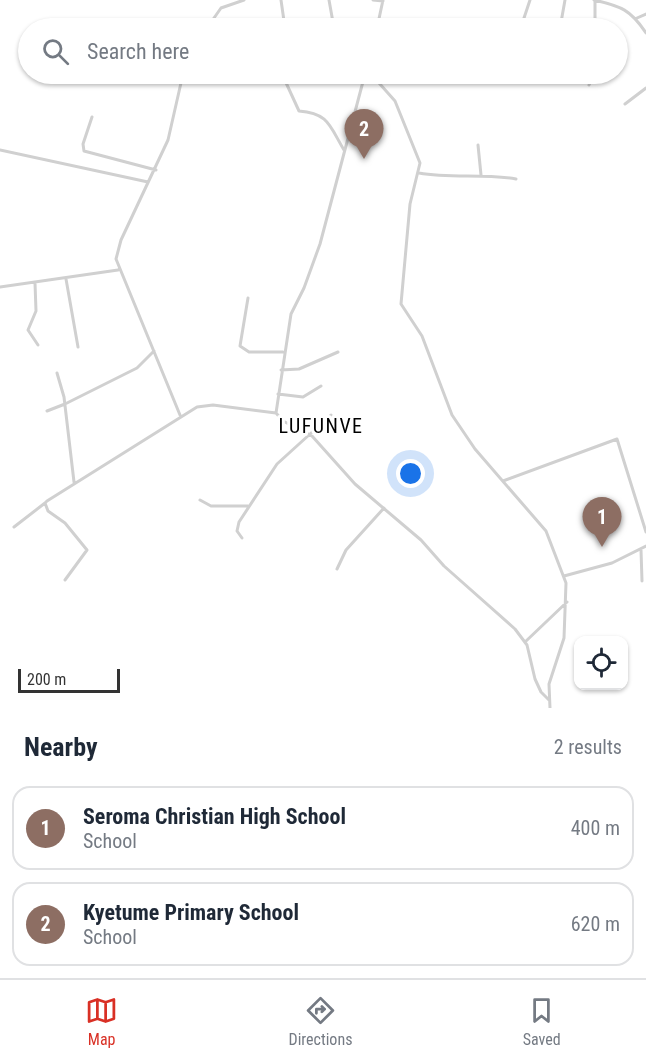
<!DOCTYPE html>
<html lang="en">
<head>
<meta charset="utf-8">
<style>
	:root { --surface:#fff; --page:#f6f6f7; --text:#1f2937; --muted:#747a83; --line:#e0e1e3; --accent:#d93025 }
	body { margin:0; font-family:"Roboto Condensed",sans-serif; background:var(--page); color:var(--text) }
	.controls { position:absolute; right:18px; bottom:18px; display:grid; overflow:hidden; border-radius:12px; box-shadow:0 2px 4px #0004 }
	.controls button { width:54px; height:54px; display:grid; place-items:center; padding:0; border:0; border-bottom:2px solid var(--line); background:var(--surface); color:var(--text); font:30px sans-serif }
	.scale { position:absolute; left:18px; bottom:15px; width:102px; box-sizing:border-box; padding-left:6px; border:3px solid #333; border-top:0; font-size:16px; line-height:21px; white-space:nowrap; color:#333; -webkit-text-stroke:4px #fff; paint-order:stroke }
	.you { position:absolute; left:411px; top:474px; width:21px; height:21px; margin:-15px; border:4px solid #fff; border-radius:50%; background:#1a73e8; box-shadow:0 0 0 9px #1a73e833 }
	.badge { display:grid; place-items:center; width:39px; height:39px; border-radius:50%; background:var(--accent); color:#fff; font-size:20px; font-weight:700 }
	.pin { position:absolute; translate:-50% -50px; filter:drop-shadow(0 2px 3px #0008) }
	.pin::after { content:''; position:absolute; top:32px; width:21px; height:18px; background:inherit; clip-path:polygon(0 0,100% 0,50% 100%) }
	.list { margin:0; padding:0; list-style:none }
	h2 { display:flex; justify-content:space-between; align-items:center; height:78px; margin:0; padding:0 24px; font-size:26px }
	h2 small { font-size:20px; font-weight:400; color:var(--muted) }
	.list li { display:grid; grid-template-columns:39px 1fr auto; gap:18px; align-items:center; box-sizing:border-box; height:84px; margin:0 12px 12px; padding:0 12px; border:2px solid var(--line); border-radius:18px }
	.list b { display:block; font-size:22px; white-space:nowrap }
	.list p { margin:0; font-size:20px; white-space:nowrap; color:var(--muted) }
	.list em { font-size:20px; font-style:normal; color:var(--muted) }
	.icon { flex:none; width:33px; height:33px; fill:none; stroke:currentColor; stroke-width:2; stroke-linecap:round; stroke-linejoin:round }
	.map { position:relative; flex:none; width:646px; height:708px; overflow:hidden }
	.search { position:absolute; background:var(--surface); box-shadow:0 2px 4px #0004; left:18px; right:18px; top:18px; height:66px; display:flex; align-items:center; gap:15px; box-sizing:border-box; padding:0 21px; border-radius:33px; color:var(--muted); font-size:22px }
	.sheet { height:270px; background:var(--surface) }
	nav { display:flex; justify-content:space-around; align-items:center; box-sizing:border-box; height:84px; border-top:2px solid var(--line); background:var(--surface); font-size:16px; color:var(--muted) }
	nav a { display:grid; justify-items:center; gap:3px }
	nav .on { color:var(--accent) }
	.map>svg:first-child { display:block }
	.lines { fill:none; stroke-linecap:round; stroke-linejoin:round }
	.minor { stroke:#d0d0d0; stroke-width:3 }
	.labels { text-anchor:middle; stroke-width:6; stroke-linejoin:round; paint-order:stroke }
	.quarter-label { font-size:20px; letter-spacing:1.5px; fill:#000; stroke:#fff }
</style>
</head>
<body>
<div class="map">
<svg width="646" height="708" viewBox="0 0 646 708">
	<rect width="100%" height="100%" fill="#fff"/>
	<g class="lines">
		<path class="minor" d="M281,0L285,28
			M329,0L334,28
			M373,0L383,1
			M594,0C621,6 631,10 646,33
			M637,18L646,14
			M523,21L530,0
			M207,28L221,8L244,0
			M377,28L383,0
			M560,28L565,0
			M595,28V0
			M282,74L299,111C329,113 330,127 344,150
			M365,74L320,244L304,288L291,314L276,413L283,421L312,436L355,484L421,540L444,566L515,629L527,645L535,679L541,692L549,700
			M371,74L395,101L420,163L410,204L401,304L422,336L452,415L475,449L546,531L566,583L564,638L549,684L550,708
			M589,85L594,74
			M625,104L646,88
			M92,117L83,144L84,151L156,170
			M478,145L481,175
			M0,150L148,182
			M419,173C451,179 483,173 516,179
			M66,279L78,347
			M35,283L36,311L28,330L38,345
			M0,287L118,270
			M248,298L240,346L249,352H283
			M281,370L299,369L338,352
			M57,373L64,397L74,482
			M278,394L303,397L321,386
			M47,411L65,404L137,368L154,351
			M180,415L116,259L121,240L168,140L183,74
			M503,481L617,439L646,532
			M200,500L211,506H248
			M14,527L45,503
			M242,538L237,531L239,522L277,464L331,415
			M641,550L642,581
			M337,569L346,550L384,508
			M564,576L612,563L646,546
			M65,580L87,550L65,523L48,511L45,503L47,501L197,407L213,405L276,413
			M525,642L567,602"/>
	</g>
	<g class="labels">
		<g class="quarter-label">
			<text x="321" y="433">LUFUNVE</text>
		</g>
	</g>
</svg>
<div class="controls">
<button><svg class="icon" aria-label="locate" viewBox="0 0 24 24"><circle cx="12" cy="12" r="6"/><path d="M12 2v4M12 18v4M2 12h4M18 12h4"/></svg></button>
</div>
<div class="scale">200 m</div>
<div class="you"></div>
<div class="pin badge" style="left:602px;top:547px;background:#8d6e63">1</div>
<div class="pin badge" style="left:364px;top:159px;background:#8d6e63">2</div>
<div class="search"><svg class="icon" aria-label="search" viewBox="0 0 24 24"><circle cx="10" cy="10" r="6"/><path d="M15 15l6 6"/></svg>Search here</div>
</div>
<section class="sheet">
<h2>Nearby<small>2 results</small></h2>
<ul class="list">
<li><span class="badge" style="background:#8d6e63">1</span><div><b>Seroma Christian High School</b><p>School</p></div><em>400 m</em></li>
<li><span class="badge" style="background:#8d6e63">2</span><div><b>Kyetume Primary School</b><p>School</p></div><em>620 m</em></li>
</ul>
</section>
<nav>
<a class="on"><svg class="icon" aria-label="map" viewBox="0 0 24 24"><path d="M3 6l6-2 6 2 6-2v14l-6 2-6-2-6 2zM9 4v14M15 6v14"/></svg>Map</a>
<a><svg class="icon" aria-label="directions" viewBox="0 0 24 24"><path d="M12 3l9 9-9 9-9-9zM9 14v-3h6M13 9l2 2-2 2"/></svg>Directions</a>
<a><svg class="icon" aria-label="saved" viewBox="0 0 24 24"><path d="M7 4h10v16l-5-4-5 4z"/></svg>Saved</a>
</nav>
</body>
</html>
